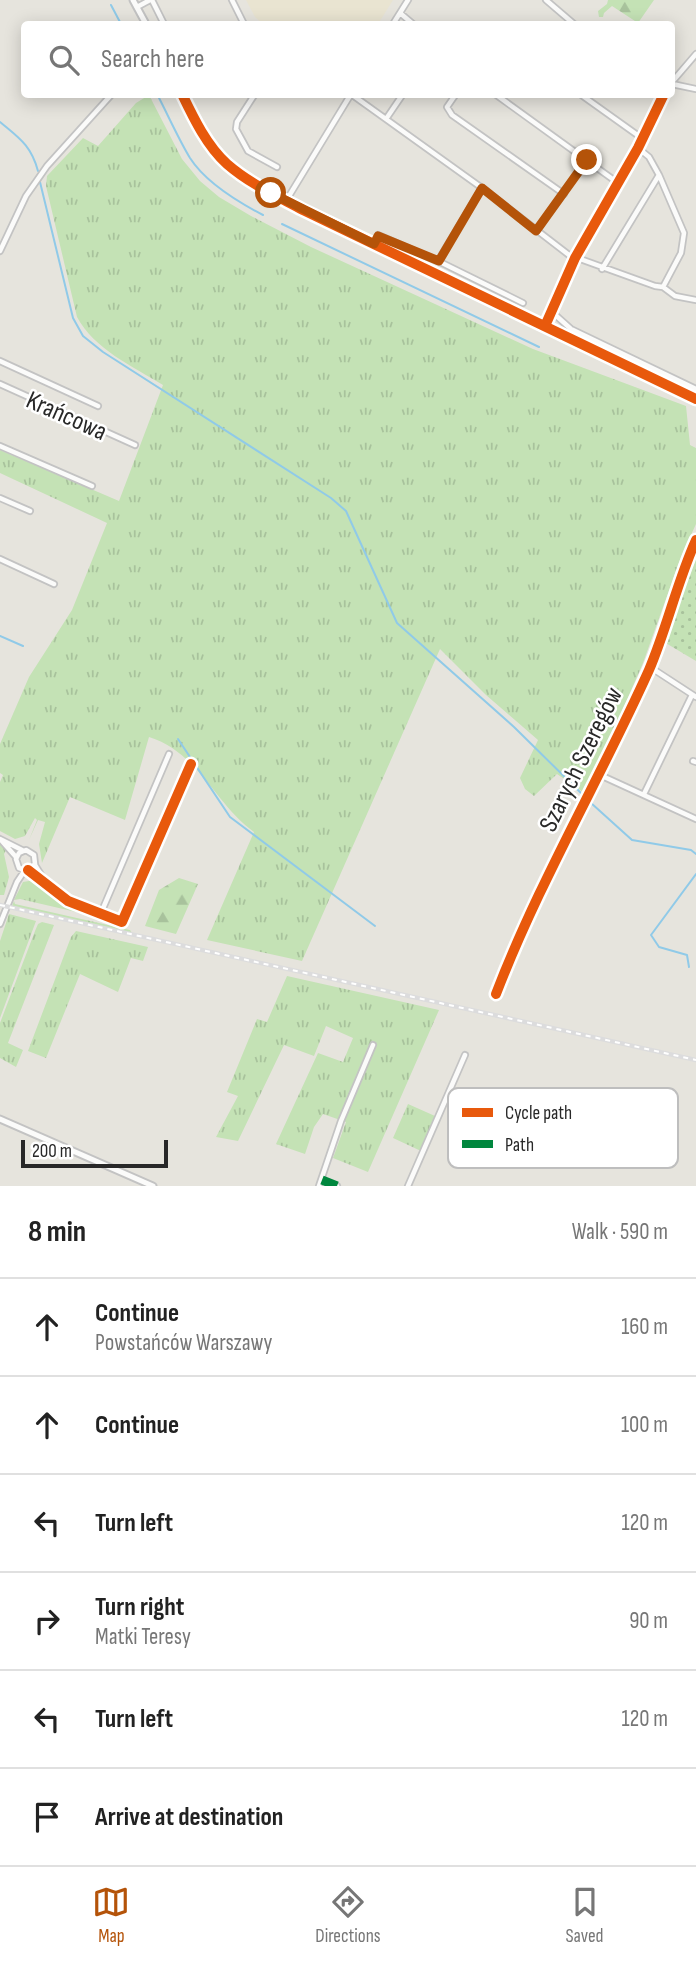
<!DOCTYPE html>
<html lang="en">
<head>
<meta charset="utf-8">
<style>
	:root { --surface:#fff; --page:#f6f6f6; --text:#222; --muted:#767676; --line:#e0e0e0; --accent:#b45309 }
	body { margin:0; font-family:"Sofia Sans Condensed",sans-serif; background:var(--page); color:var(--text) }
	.scale { position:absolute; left:21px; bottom:18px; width:147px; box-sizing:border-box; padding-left:7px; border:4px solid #282828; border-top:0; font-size:19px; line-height:24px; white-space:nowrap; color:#282828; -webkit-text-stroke:5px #fff; paint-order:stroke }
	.stop { position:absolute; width:21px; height:21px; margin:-16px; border:5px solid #b45309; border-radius:50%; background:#fff }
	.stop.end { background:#b45309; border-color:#fff; box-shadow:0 2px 7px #0008 }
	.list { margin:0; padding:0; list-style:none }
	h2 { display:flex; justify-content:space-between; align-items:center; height:91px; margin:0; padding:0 28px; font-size:30px }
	h2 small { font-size:23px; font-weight:400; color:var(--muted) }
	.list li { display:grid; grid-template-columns:46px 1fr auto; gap:21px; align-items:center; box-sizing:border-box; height:98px; padding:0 28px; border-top:2px solid var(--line) }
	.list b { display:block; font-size:26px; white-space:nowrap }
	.list p { margin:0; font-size:23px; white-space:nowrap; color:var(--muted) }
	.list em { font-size:23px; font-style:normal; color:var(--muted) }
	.icon { flex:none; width:38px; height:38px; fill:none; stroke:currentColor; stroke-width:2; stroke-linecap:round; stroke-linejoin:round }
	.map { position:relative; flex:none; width:696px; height:1186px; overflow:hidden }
	.search { position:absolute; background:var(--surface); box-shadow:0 4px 18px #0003; left:21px; right:21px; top:21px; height:77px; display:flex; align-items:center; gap:18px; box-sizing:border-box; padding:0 24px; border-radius:7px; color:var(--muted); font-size:26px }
	.sheet { height:679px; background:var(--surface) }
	nav { display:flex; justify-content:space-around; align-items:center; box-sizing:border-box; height:98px; border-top:2px solid var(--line); background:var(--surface); font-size:19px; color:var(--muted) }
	nav a { display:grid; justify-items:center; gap:4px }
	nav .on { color:var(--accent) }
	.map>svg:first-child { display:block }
	.education { fill:#e9e4d1 }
	.grass { fill:url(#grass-tufts) }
	.forest { fill:url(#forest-firs) }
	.garden { fill:url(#garden-dots) }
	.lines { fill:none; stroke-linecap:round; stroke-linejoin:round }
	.stream { stroke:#90cae8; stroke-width:2 }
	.minor-casing { stroke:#c3c3c3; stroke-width:8 }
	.tertiary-casing { stroke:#c3c3c3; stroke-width:9 }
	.minor { stroke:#fbfbfa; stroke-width:4.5 }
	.tertiary { stroke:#fbfbfa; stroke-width:5 }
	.rail-casing { stroke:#dcdcdd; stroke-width:4.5 }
	.rail { stroke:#fff; stroke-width:2; stroke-dasharray:5; stroke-linecap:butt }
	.quiet { stroke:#00873e; stroke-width:9; stroke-dasharray:18 9; stroke-linecap:butt }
	.cycleway-casing { stroke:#fff; stroke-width:15 }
	.cycleway { stroke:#e8590c; stroke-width:10 }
	.route { stroke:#b45309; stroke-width:9 }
	.labels { text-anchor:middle; stroke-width:5; stroke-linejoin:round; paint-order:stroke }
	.street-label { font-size:26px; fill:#282828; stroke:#fff }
	.key { fill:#fff; stroke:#bebebe; stroke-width:2 }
	.key-label { font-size:19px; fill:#282828 }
</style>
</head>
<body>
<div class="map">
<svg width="696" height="1186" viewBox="0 0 696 1186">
	<defs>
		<pattern id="grass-tufts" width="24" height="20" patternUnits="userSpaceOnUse" patternTransform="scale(1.75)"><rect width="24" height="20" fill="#c4e2b5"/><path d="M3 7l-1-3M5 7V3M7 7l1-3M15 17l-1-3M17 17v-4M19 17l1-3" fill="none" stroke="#a8c29c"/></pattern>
		<pattern id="forest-firs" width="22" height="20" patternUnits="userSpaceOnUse" patternTransform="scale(1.75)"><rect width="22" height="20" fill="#c4e2b5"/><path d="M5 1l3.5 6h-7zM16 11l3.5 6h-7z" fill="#a8c29c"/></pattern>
		<pattern id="garden-dots" width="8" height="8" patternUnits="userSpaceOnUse" patternTransform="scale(1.75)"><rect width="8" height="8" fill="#c4e2b5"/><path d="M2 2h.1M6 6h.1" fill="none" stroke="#a8c29c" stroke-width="1.8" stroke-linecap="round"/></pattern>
	</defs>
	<rect width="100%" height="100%" fill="#e6e4dd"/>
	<path class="education" d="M246,0H393L380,21H373L371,24H263L255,17Z"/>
	<path class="grass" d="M149,95L182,159L200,181L219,197L251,216L311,247L533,349L686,406L690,445L696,448V524L681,557L643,663L586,794L557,774L534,796L525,789L520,778L538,740L486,695L440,649L302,961L207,940L254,832C215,804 198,752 149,737L125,820L70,797L42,863L39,844L45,822L38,820L29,840L37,820L35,818L25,836L15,839L0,831V782L3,775L0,773V744L29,677L72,610L107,523L0,473V450L119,501L163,385C132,366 94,349 77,317L46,186L47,176L83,138L98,146L136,103Z
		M0,843L7,848L4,854L9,877L4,895H0Z
		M35,880L48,891L49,895L51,894L66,905L102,918L20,899L14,900L23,882Z
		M14,901L15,904L130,930L132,933L12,906Z
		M9,914L36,921L0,1018V941Z
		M42,922L54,925L8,1043L23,1050L16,1067L0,1058V1023L35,931L38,924Z
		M76,931L148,947L143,961L131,958L118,992L80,974L46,1058L28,1051L71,937Z
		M287,976L439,1010L368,1172L333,1158L346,1122L323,1114L314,1127L305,1154L276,1144L318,1053L343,1062L353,1038L326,1026L314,1056L284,1045L238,1141L216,1137L238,1096L227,1092L257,1019L267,1022Z
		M408,1104L435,1116L421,1151L393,1138Z"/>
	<path class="forest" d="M608,0H654L638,23L612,6L604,13L603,17H599L598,11L607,4Z
		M179,878L198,884L176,934L145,926L159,890Z"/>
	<path class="garden" d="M696,553V661L664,642Z"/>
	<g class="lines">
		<path class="stream" d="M111,5L121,24
			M157,94C168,115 178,138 190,158C206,183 238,202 263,215
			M0,122C19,138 31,145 38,171
			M40,182L73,318L83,336L103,352L331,498L346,511L397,623L514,727L581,793
			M282,224L539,347
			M0,636L23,646
			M178,739L230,817L375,926
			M591,803L632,840L691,850L696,854
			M689,967L687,955L659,947L651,935L696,874"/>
		<g class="minor-casing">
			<path id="minor" d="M152,0L164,24
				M232,0L244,24
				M546,0L574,24
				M137,7L150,0
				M400,13L413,24
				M393,24L408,0
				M672,82L696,54
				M672,84L696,89
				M255,94L237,122L236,129L248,151L277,167
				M351,94L482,188L569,255L655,286L663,287L675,296L696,300
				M456,94L447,107L452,115L564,194
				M495,94L618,183
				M580,94L643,139
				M386,119L403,94
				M659,175L684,233L681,253L663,287
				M286,201L351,94
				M536,231L587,160
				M374,245L378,235L438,261L523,303
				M0,251L26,196L47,166L112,94
				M438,261L482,188
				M602,269L659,175L649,157L638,148
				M552,312L571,329L696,389
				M545,326L575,258L638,148L664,94
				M0,361L98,406
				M0,384L135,445
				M0,446L92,486
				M0,498L30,511
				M0,559L54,584
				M650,667L696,697
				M693,761L696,762
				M600,775L696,819
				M644,794L692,695
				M0,839L22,850
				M1,840L16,857
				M35,865L45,881
				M28,870L68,901L122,922L191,764
				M101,913L169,754
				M0,924L17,882L23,873L35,864L34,855L26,850L19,853L16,859L19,868L25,870
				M496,994C539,882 600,779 649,670C667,628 677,582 696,540
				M322,1180L337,1186
				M319,1186L341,1121L373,1045
				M408,1186L465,1055"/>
		</g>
		<g class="tertiary-casing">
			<path id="tertiary" d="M133,0L146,24
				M182,94C194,119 207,146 227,164C250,184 277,196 303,210L696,399
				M0,1119L153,1186"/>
		</g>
		<use href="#minor" class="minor"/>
		<use href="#tertiary" class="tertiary"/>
		<g class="rail-casing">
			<path id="rail" d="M0,905L696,1060"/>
		</g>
		<use href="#rail" class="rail"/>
		<path class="quiet" d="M322,1180L337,1186"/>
		<g class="cycleway-casing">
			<path id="cycleway" d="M182,94C194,119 207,146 227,164C250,184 277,196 303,210L696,399
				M545,326L575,258L638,148L664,94
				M28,870L68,901L122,922L191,764
				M496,994C539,882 600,779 649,670C667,628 677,582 696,540"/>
		</g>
		<use href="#cycleway" class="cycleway"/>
	</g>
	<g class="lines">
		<path class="route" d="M271,193L374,244L378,236L439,261L482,188L536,231L587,160"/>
	</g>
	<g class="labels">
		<g class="street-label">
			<text transform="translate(67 415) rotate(24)" y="9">Krańcowa</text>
			<text transform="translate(580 759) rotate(-64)" y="9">Szarych Szeregów</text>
		</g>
	</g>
	<rect x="448" y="1088" width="230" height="80" rx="10" class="key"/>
	<rect x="462" y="1108" width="31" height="9" fill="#e8590c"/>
	<rect x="462" y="1140" width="31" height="8" fill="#00873e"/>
	<g class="key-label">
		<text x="505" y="1119">Cycle path</text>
		<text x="505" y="1151">Path</text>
	</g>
</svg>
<div class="scale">200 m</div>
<div class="stop" style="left:271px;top:193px"></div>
<div class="stop end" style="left:587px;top:160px"></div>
<div class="search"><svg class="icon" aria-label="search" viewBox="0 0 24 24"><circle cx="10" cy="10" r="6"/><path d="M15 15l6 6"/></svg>Search here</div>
</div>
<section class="sheet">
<h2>8 min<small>Walk · 590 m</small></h2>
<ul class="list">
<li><svg class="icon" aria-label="ahead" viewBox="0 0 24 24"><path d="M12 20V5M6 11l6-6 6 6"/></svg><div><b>Continue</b><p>Powstańców Warszawy</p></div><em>160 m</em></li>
<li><svg class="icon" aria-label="ahead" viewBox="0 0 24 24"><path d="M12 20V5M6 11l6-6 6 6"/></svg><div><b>Continue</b></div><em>100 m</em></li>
<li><svg class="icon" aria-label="left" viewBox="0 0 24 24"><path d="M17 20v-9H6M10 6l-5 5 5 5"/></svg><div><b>Turn left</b></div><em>120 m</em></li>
<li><svg class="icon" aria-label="right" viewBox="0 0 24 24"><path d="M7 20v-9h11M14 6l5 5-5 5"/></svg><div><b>Turn right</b><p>Matki Teresy</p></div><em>90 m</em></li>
<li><svg class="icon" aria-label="left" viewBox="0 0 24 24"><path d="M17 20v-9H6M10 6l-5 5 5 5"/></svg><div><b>Turn left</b></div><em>120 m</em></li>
<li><svg class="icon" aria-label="arrive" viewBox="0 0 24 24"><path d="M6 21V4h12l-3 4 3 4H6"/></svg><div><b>Arrive at destination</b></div></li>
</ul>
</section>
<nav>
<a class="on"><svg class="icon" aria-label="map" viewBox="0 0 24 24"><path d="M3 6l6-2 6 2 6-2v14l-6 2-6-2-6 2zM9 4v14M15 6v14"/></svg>Map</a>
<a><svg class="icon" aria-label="directions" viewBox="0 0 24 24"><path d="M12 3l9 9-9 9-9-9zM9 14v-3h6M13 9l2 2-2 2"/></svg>Directions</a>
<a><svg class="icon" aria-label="saved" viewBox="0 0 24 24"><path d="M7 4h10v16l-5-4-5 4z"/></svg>Saved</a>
</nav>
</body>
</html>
